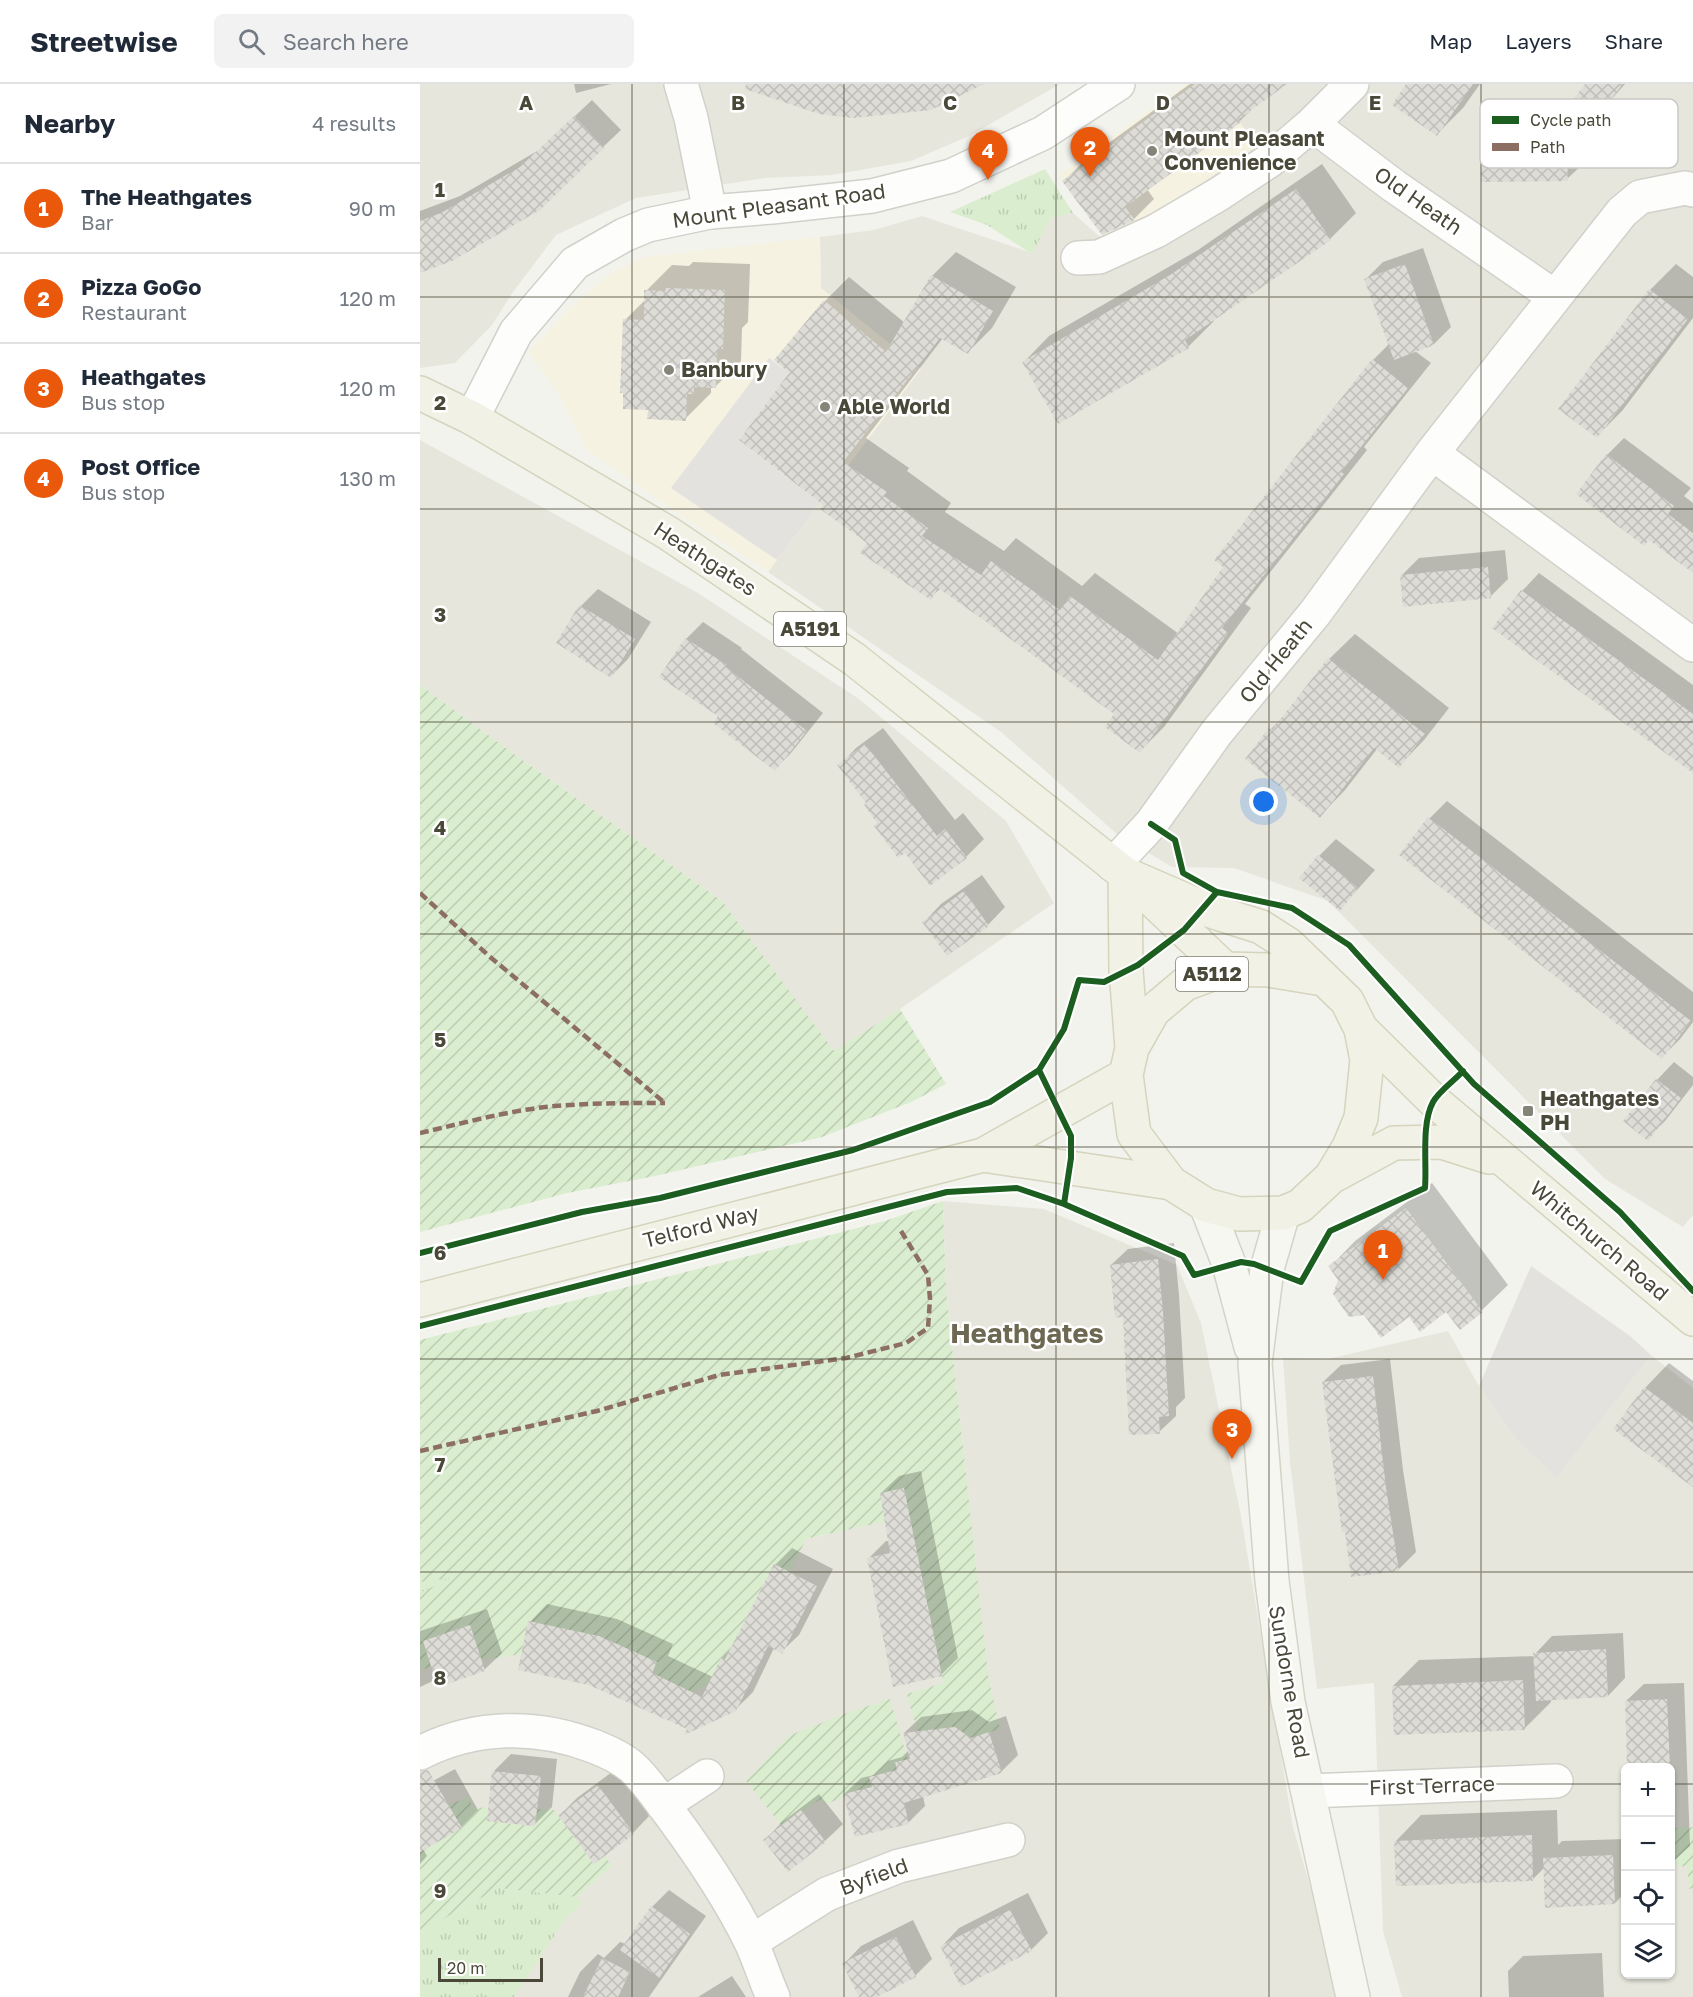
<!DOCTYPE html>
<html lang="en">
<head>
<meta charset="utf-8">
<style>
	:root { --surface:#fff; --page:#f2f2f3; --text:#1f2937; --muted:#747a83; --line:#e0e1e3; --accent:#ea580c }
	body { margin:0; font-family:"Golos Text",sans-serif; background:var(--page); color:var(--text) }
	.controls { position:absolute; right:18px; bottom:18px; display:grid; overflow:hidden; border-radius:9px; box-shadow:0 2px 4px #0004 }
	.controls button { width:54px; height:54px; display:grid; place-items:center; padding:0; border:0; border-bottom:2px solid var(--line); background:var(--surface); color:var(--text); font:30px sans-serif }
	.scale { position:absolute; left:18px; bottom:15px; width:105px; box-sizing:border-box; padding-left:6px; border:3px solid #4a4839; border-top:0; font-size:16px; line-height:21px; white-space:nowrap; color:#4a4839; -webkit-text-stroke:4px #fff; paint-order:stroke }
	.you { position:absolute; left:844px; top:718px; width:21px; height:21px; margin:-15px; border:4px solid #fff; border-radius:50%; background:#1a73e8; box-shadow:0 0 0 9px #1a73e833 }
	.badge { display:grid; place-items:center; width:39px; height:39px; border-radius:50%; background:var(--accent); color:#fff; font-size:20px; font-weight:700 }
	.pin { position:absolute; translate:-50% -50px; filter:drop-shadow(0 2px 3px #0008) }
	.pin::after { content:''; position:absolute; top:32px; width:21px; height:18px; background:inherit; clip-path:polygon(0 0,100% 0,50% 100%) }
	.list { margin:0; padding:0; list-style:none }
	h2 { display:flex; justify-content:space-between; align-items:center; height:78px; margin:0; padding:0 24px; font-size:26px }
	h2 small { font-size:20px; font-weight:400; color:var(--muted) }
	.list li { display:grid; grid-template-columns:39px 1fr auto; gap:18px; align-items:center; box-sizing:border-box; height:90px; padding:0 24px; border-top:2px solid var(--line) }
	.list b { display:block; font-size:22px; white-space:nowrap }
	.list p { margin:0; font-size:20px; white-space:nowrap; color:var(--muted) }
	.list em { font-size:20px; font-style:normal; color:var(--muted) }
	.icon { flex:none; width:33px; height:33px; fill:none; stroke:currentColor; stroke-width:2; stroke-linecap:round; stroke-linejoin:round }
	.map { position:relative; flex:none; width:1273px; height:1913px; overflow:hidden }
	header { display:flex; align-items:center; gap:36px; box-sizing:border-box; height:84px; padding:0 30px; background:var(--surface); border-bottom:2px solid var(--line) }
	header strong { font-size:28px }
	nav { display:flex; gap:33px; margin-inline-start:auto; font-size:21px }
	.search { width:420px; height:54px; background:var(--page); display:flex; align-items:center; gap:15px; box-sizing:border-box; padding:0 21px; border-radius:9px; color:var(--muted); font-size:22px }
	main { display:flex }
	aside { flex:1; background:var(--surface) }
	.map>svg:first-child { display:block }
	.residential { fill:#e7e6dc; fill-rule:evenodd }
	.commercial { fill:#f5f2e2 }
	.grass { fill:url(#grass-tufts) }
	.garden { fill:url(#garden-furrows) }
	.parking { fill:#e3e2de }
	.shadow { fill:#0003 }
	.building { fill:url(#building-cross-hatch) }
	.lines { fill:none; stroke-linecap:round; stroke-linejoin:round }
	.minor-casing { stroke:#d1d1cb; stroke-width:36 }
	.tertiary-casing { stroke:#d1d1cb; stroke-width:36 }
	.secondary-casing { stroke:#d3d3c7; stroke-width:36 }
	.primary-casing { stroke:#d5d4bc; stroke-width:36 }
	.minor { stroke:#fdfdfc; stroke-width:33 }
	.tertiary { stroke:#fdfdfc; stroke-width:33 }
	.secondary { stroke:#f7f7f1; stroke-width:33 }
	.primary { stroke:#f1f1e6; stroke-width:33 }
	.quiet { stroke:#8d6e63; stroke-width:4.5; stroke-dasharray:9 4.5; stroke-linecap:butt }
	.cycleway-casing { stroke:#fff; stroke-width:10 }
	.cycleway { stroke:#1b5e20; stroke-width:6 }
	.grid { fill:none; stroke:#4a4839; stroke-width:1.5; stroke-opacity:0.55 }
	.poi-dot { fill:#858478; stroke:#fff; stroke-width:2 }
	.labels { text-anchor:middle; stroke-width:5; stroke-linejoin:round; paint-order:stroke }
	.shield { fill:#fff; stroke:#807f74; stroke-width:1.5 }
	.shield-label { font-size:20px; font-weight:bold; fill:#4a4839 }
	.poi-label { font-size:21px; font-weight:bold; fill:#4a4839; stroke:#fff; text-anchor:start }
	.street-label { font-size:21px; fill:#4a4839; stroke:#fff }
	.district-label { font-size:27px; font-weight:bold; fill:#6d6851; stroke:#fff }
	.key { fill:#fff; stroke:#c9c8c4; stroke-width:1.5 }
	.key-label { font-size:16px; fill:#4a4839 }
	.grid-label { font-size:20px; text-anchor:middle; font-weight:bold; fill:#4a4839; stroke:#fff; stroke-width:5; stroke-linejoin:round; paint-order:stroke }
</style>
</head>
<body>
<header>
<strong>Streetwise</strong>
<div class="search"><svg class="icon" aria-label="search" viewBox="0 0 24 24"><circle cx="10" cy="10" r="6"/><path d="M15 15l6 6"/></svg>Search here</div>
<nav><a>Map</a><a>Layers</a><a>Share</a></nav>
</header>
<main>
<aside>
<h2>Nearby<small>4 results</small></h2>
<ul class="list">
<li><span class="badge">1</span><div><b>The Heathgates</b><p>Bar</p></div><em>90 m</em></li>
<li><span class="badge">2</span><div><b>Pizza GoGo</b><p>Restaurant</p></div><em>120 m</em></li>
<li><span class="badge">3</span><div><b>Heathgates</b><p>Bus stop</p></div><em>120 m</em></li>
<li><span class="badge">4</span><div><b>Post Office</b><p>Bus stop</p></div><em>130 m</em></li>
</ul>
</aside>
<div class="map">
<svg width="1273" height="1913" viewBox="0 0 1273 1913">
	<defs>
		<pattern id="grass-tufts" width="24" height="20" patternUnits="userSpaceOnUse" patternTransform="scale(1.5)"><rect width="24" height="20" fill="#daedcf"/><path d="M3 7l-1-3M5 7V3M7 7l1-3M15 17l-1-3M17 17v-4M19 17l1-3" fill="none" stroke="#bdcdb2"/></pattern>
		<pattern id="garden-furrows" width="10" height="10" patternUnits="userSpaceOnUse" patternTransform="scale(1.5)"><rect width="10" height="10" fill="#daedcf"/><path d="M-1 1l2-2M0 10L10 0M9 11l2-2" fill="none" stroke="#bdcdb2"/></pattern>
		<pattern id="building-cross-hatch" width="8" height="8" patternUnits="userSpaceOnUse" patternTransform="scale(1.5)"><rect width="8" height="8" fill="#dddcd6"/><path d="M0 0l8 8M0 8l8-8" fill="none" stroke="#bfbeb8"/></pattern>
	</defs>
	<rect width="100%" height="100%" fill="#f3f3ee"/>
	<path class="residential" d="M0,0H640L549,52L491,77L412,91L345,94L216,114L136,151L93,208L72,241L35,279L0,284Z
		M792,0H1273V1131L1263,1143L1185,1095L908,817L814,784L752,783L697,750L581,648L348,488L500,285L401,204L400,153L454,146L502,132L612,169L631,134L653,129L690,162Z
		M0,356L278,509L439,615L586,737L634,819L480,925L414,968L302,817L94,670L0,601Z
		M523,1117L624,1125L757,1181L781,1239L821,1432L873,1743L922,1913H0V1498L339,1466L549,1418L526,1207Z
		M1028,1247L1059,1302L1096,1355L1137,1394L1231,1271L1273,1304V1913H982L963,1847L954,1599L897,1605L870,1378L863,1274L908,1275ZM1206,1684H1250V1890H1206Z"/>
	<path class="commercial" d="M766,0H792L837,62L690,162L638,91Z
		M400,153L401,204L501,285L348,488L263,433L167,366L138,310L108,268L149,225L188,191L224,173Z"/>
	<path class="grass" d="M625,85L653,129L631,134L612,170L567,141L530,128Z
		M33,1493L0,1509V1498Z
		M79,1804L157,1813L162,1820L146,1834L94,1913H0V1853L28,1832Z"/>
	<path class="garden" d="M0,601L94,670L302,817L414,967L480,925L526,1000L491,1018L402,1053L235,1092L147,1109L0,1148Z
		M523,1117L526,1207L568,1592L580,1645L544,1656L541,1647L535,1643H528L526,1650L498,1651L487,1610L523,1599L490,1432L386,1455L370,1489L354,1480L319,1547L311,1579L301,1574L288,1600L272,1608L232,1589L236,1578L192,1557L109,1537L101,1570L62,1576L50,1541L3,1557L11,1583L0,1586V1509L31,1494L0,1498V1256L465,1137Z
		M470,1615L488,1676L477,1686L450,1693L452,1703L423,1710L424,1714L404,1720L401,1715L382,1728L380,1726L361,1741L326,1697L368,1652L432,1627Z
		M49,1713L52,1723L68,1724L67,1737L115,1742L117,1725L134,1726L174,1780L185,1772L192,1782L157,1813L79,1804L28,1832L0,1853V1768L41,1744L28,1721Z
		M1273,1743V1804L1269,1805L1267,1783L1253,1781L1252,1744Z"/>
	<path class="parking" d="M349,274L369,289L319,356L400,419L357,476L251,404Z
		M1111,1182L1210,1252L1231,1271L1137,1394L1096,1355L1059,1302Z"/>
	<path class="shadow" d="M154,0H191L156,9Z
		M770,0H865L837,20L819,38L727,105L734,115L714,135L644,97L664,77Z
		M988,0H1060L1043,24L1017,50Z
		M1167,0H1205L1172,37Z
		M172,16L201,46L183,63L119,124L0,187V127L40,112L119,66Z
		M1164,35L1165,78L1147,95L1061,54L1079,37Z
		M902,80L936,129L910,155L793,235L794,237L768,263L604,278L629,252L778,166Z
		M1003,164L1031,243L1014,260L995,267L1011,279L944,363L947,366L825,520L831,524L744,643L720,667L696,630L521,504L510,514L405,421L371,289L405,217L429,193L485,239L512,192L536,168L596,203L572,244L548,268L523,254L446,354L489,384L487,387L531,419L525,428L584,467L596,454L662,502L675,489L759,550L953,276L969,260L946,195L963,178Z
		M273,178L330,180L328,238L322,244L321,277L295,303L291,302V309L265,335L229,325L205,236L226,215V207L252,181L269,182Z
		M1256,180L1273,193V234L1202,327L1177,352L1230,206Z
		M1204,354L1271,404L1264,412L1273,419V487L1229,455L1187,371Z
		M1085,466L1088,495L1070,513L981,492L999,474Z
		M1119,489L1273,601V688L1074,544L1102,507Z
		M178,505L231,538L208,575L191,592L161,522Z
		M283,538L322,564L321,565L403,629L371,669L355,685L300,632L241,593L266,555Z
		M935,550L1029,624L1004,656L979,682L957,665L925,706L900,732L851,645L868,628L909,575Z
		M463,644L535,736L543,729L564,755L546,773L510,800L485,767L459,739L448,719L419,682L436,664Z
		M1027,717L1273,908V938L1260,955L1242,973L981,770L1010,734Z
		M916,755L955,786L920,825L899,772Z
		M562,791L585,823L568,841L504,838L521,820Z
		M1254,978L1273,993V1001L1245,1037L1227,1055L1205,1037L1237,996Z
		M1012,1099L1088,1201L1062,1226L1040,1244L1027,1226L990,1231L920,1195L910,1183L935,1157Z
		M754,1159L759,1211L765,1314L756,1323V1332L739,1348L691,1181L708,1165Z
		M970,1275L983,1386L996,1468L978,1486L903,1298L921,1281Z
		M1249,1279L1273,1297V1403L1195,1345L1225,1304Z
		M501,1387L538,1574L521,1591L448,1475L466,1457H470L461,1409L479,1392Z
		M372,1464L413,1485L379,1551L361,1568L354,1564L333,1608L315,1626L269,1644L110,1538L127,1520L197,1535L253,1560L248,1572L293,1593L302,1574L311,1565L355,1481Z
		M67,1525L82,1569L64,1586L17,1595L0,1603V1547Z
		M1203,1549L1205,1594L1188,1612L1131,1615V1618L1105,1644L973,1602L999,1576L1115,1572V1570L1132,1552Z
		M1264,1599L1270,1762L1250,1780V1684H1209L1206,1617L1224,1600Z
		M552,1626L569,1638L586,1632L598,1671L581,1688L503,1712L505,1722L488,1739L424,1710L441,1694L454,1691L468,1677L482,1673L489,1666L484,1649L501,1633Z
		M91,1670L137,1675L132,1723L115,1740L73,1688Z
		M35,1685L58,1726L41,1743L3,1765L7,1772L0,1780V1704Z
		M196,1685L230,1731L213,1749L140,1731L157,1714Z
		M399,1710L423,1740L405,1757L368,1786L345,1756L362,1738Z
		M1137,1726L1138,1761L1142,1757L1206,1755V1808L1195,1819L1125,1783L1113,1795L976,1757L1001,1731Z
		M249,1806L286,1832L229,1913H148L160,1888L178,1870L184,1874L200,1858L206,1860L232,1823Z
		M608,1809L628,1849L611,1866L522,1862L539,1844Z
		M493,1836L512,1875L495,1892L454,1913H441L424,1880L441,1862Z
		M1182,1869L1184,1913H1089L1088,1887L1103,1872Z
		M312,1892L326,1913H278Z"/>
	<path class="building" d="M326,0H564L511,26L433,34L399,30L325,5Z
		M775,0H867L818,36L820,39L705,123L715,136L682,151L642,97Z
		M986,0H1053L1017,52L972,21Z
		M1165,0H1203L1172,39L1149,21Z
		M154,32L184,64L120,126L32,177L0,189V137L21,129L100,83Z
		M1147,52L1148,97L1061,98L1060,53Z
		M876,105L911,156L765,256L769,264L638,340L602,278L750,191Z
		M985,180L1014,261L974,276L944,195Z
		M511,191L573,227L548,270L520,254L423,378L467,408L464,412L508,444L502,452L561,491L571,477L640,526L650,512L738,576L803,483L794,476L952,275L988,304L921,388L924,390L802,544L808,549L720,669L685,643L694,630L599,561L518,504L511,516L440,469L447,459L400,425L403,421L319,356L369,289L354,276L404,216L466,268Z
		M246,204L305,206L303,265H297L296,304L274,303V310H267L266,337L227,335L228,326L203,325V309H200L203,235L224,236V206L245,207Z
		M1229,205L1268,235L1177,354L1138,325Z
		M1186,370L1254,422L1248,430L1273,449V489L1229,456L1224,462L1156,410Z
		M1068,483L1071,514L983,523L980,491Z
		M1101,506L1273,630V689L1072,544Z
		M159,521L215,555L191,594L136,559Z
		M265,554L307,581L306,583L387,647L355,687L293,639L298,632L239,593Z
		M908,574L1005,650L979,684L954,664L900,734L825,675L849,644L852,646Z
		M445,660L517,752L525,745L547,774L510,802L485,769L478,774L454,742L457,739L444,721L446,719L417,681Z
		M1008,733L1271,937L1242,975L979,771Z
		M898,771L938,804L920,827L879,794Z
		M544,807L569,842L527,872L502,838Z
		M1236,995L1261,1014L1228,1057L1203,1037Z
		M986,1124L1063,1228L1040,1246L1026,1228L1000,1248L989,1233L961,1254L944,1231L929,1233L913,1210L918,1196L908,1182Z
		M738,1175L743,1228L749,1332L739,1333L740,1350L709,1351L703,1233L695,1234L690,1181Z
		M953,1292L966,1404L979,1487L931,1493L925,1448H922L902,1298Z
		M1224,1303L1273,1339V1403L1193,1345Z
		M484,1404L522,1592L473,1603L447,1474L470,1469L460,1409Z
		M354,1480L397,1502L362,1570L348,1562L316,1627L264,1651L267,1645L169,1601L98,1586L108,1537L179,1552L237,1578L232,1589L282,1613L301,1574L305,1575Z
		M50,1541L65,1587L18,1603L3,1557Z
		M1186,1565L1188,1613L1116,1617L1113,1569Z
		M1103,1596L1105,1646L974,1651L972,1602Z
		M1247,1615L1250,1683H1207L1205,1617Z
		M535,1643L551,1654L569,1648L582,1689L484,1719L489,1740L435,1753L423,1710L452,1703L449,1693L477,1686L475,1678L490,1675L483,1649Z
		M8,1686L42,1744L0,1768V1687Z
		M72,1687L121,1692L115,1742L67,1737Z
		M178,1701L214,1750L174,1780L138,1731Z
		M381,1726L406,1758L368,1788L343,1756Z
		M1112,1751L1113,1797L976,1802L974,1757Z
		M1193,1771L1195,1820L1125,1824L1123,1774Z
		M231,1822L270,1850L239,1894L200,1866Z
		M590,1826L612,1867L541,1903L520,1862Z
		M476,1853L496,1893L457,1913H439L422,1879Z
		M182,1874L210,1888L198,1913H163Z"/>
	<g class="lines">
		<g class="minor-casing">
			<path id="minor" d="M261,0L271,34L290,128
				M892,40L974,102L1135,213
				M658,174L679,173L736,147L799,110L849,77L892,40L932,0
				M1012,369L1273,561
				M693,781L731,740L797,648L895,529L1012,369L1202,128L1220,113L1265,104L1273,106
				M0,1669C55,1641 116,1640 173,1662C186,1667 202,1674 213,1684C228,1698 240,1717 253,1734C281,1772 310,1815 331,1858C339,1875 345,1895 353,1913
				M889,1707L1136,1697
				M243,1721L287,1692
				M331,1858L407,1810L479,1782L588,1756"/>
		</g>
		<g class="tertiary-casing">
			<path id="tertiary" d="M52,334L96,248L155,179L204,151L228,141L290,128L352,123L452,112L531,92L623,49L698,0"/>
		</g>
		<g class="secondary-casing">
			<path id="secondary" d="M786,1121L809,1180L831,1263
				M863,1129L847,1185L835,1279L852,1497L868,1618L933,1913"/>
		</g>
		<g class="primary-casing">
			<path id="primary" d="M0,309L52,334L248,449L434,575L705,790L805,885
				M705,790L788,826L841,843L869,861L927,917L941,945L947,976L941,1034L929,1063L911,1093L880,1122L863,1129L819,1130L786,1121L751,1099L714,1050L706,991L712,964L733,927L765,900L805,885L848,886L903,895
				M705,790L706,886L712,964
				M941,945L1014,1017L1273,1235
				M563,1071L751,1099
				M913,1092L974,1059L1022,1058L1069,1073
				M0,1216L563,1071L706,991"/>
		</g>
		<use href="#minor" class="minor"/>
		<use href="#tertiary" class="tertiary"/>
		<use href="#secondary" class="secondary"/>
		<use href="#primary" class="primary"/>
		<path class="quiet" d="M0,809L69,872L245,1019
			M0,1049C44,1039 90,1026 135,1022C172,1019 209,1019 245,1019
			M0,1367L177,1327L299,1291L426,1274L486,1259L508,1244L510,1215L508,1191L481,1147"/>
		<g class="cycleway-casing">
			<path id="cycleway" d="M731,740L755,756L763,789L797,808L872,824L929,861L1054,1000L1200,1128L1273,1207
				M619,986L651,1052V1074L644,1120
				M0,1169L162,1128L240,1114L433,1066L570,1018L619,986L644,945L659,896L684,898L718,881L764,846L797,808
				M0,1242L527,1108L597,1104L644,1120L763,1172L774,1191L821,1178L834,1180L881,1198L910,1147L1005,1104C1007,1079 1001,1040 1013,1018C1019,1007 1034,997 1043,987"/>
		</g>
		<use href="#cycleway" class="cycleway"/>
	</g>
	<path class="grid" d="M212,0V1913M424,0V1913M636,0V1913M849,0V1913M1061,0V1913M0,213H1273M0,425H1273M0,638H1273M0,850H1273M0,1063H1273M0,1275H1273M0,1488H1273M0,1700H1206M1250,1700H1273"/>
	<g class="poi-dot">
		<circle cx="732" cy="67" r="6"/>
		<circle cx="249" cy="286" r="6"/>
		<circle cx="405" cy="323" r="6"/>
		<rect x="1102" y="1021" width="12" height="12" rx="3"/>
	</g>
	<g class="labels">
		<g class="shield">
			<rect x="354" y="528" width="72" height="34" rx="4.5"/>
			<rect x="756" y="873" width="72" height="34" rx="4.5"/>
		</g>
		<g class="shield-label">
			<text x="390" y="552">A5191</text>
			<text x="792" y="897">A5112</text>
		</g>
		<g class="poi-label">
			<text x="744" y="62">Mount Pleasant<tspan x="744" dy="24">Convenience</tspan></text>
			<text x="261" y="293">Banbury</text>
			<text x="417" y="330">Able World</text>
			<text x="1120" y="1022">Heathgates<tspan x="1120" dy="24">PH</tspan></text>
		</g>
		<g class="street-label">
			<text transform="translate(998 117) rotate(35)" y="7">Old Heath</text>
			<text transform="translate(359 122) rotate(-8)" y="7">Mount Pleasant Road</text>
			<text transform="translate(285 475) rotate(33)" y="7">Heathgates</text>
			<text transform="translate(856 577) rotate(-51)" y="7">Old Heath</text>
			<text transform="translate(281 1143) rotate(-14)" y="7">Telford Way</text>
			<text transform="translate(1179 1157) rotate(40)" y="7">Whitchurch Road</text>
			<text transform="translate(869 1598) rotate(80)" y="7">Sundorne Road</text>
			<text transform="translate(1012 1702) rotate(-2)" y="7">First Terrace</text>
			<text transform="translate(454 1793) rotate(-20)" y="7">Byfield</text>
		</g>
		<g class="district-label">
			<text x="607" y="1259">Heathgates</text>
		</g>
	</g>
	<rect x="1060" y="15" width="198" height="69" rx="9" class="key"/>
	<rect x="1072" y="32" width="27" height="8" fill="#1b5e20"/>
	<rect x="1072" y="59" width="27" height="8" fill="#8d6e63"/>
	<g class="key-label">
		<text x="1110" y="42">Cycle path</text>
		<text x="1110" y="69">Path</text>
	</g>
	<g class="grid-label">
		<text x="106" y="26">A</text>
		<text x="318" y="26">B</text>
		<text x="530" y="26">C</text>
		<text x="743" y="26">D</text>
		<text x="955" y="26">E</text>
		<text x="20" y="113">1</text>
		<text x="20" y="326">2</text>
		<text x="20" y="538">3</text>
		<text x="20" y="751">4</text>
		<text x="20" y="963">5</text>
		<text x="20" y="1176">6</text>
		<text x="20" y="1388">7</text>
		<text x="20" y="1601">8</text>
		<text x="20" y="1814">9</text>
	</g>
</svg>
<div class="controls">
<button>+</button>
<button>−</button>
<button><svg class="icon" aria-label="locate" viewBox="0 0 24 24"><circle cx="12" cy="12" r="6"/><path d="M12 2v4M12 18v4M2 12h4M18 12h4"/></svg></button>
<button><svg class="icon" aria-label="layers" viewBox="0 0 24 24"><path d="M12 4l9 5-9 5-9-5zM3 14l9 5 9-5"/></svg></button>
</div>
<div class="scale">20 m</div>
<div class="you"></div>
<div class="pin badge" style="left:963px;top:1196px">1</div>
<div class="pin badge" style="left:670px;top:93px">2</div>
<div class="pin badge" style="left:812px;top:1375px">3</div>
<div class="pin badge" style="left:568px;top:96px">4</div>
</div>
</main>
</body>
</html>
